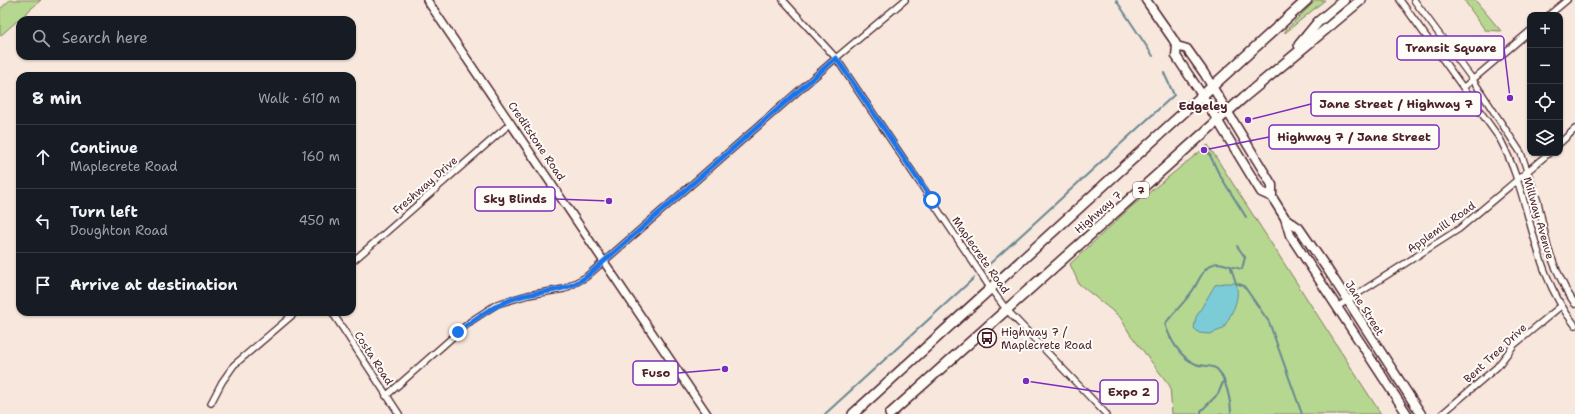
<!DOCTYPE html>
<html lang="en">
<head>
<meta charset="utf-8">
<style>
	:root { --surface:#171b24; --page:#242831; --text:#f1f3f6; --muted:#9ea1a6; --line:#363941 }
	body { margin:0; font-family:"Shantell Sans",sans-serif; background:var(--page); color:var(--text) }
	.controls { position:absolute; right:12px; top:12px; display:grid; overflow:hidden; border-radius:8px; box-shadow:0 1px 3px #0004 }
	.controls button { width:36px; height:36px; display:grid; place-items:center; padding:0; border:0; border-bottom:1px solid var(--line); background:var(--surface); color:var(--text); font:20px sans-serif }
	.stop { position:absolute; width:12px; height:12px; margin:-9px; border:3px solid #1a73e8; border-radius:50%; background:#fff }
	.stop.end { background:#1a73e8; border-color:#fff; box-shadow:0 1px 4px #0008 }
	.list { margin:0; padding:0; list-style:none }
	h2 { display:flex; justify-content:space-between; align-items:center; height:52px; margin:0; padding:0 16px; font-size:17px }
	h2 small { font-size:13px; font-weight:400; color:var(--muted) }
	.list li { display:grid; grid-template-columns:26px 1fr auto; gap:12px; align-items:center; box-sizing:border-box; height:64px; padding:0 16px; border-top:1px solid var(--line) }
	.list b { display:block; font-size:15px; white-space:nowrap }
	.list p { margin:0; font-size:13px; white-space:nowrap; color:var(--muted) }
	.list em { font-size:13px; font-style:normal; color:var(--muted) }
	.icon { flex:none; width:22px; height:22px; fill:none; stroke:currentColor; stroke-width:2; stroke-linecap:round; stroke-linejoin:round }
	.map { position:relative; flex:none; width:1575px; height:414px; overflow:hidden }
	.search { position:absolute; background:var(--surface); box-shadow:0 1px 3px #0004; left:16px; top:16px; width:340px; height:44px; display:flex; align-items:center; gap:10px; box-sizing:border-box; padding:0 14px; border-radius:12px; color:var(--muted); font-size:15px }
	.panel { position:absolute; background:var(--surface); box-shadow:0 1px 3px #0004; left:16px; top:72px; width:340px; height:244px; border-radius:12px }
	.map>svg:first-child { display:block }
	.green { fill:#b6d790; stroke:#807b5e }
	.water { fill:#7cccd7; stroke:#688792 }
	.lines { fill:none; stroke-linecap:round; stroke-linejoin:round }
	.stream { stroke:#688792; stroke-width:2 }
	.minor-casing { stroke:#4a1f2b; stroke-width:8 }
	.tertiary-casing { stroke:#4a1f2b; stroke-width:10 }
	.secondary-casing { stroke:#4a1f2b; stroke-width:11 }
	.primary-casing { stroke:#4a1f2b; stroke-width:12 }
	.minor { stroke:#fdfcf7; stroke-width:5.5 }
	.tertiary { stroke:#fdfcf7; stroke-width:7 }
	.secondary { stroke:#fdfcf7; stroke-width:8 }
	.primary { stroke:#fdfcf7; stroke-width:9 }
	.route { stroke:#1a73e8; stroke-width:5 }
	.labels { text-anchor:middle; stroke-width:4; stroke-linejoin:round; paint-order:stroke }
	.shield { fill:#fdfcf7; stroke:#806168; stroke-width:1 }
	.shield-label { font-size:10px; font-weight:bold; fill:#4a1f2b }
	.street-label { font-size:11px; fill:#4a1f2b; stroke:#fdfcf7 }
	.poi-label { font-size:11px; fill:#4a1f2b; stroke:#fdfcf7; text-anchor:start }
	.neighbourhood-label { font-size:12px; font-weight:bold; fill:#4a1f2b; stroke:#fdfcf7 }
	.leader { fill:none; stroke:#7b2cbf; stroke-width:1.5 }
	.callout-dot { fill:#7b2cbf; stroke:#fdfcf7; stroke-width:1.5 }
	.callout { fill:#fdfcf7; stroke:#7b2cbf; stroke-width:1.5 }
	.callout-label { font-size:12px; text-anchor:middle; font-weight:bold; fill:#4a1f2b }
</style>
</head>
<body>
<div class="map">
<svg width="1575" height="414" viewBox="0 0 1575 414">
	<rect width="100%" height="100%" fill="#f8e7dc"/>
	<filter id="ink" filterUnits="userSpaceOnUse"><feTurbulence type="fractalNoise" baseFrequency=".025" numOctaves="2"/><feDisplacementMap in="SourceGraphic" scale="8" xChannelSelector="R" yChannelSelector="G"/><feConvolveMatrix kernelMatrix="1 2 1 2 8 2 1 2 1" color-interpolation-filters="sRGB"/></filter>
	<g filter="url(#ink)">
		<path class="green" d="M10,0H41L0,36V9Z
			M1316,0H1325L1285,33V31Z
			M1464,0H1475L1501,31L1485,30Z
			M1480,35L1488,46L1468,55L1464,49L1466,48L1465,43Z
			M1208,145L1381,414H1172L1170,386L1130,334L1120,317L1079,284L1070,264L1131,207Z"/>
		<path class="water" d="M1224,283H1236C1241,301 1231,314 1223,329L1210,334L1199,333L1194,328L1196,317L1215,285Z"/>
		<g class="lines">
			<path class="stream" d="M1116,0L1153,56
				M1207,149L1219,174L1246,217
				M1231,268L1236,283L1244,286L1269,322L1302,414
				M984,269L1174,95L1164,73
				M825,414L974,278
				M1201,414V411L1218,394L1224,380
				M1231,414C1231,402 1226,378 1217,369C1211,364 1202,367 1196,364C1180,358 1170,339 1165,324C1174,312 1185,302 1193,290C1199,281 1204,264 1218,263C1223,263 1234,268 1242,269L1245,257L1237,246"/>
			<g class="minor-casing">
				<path id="minor" d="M783,0L836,58L991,289L1006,309L1106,414
					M1400,0L1500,139C1533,201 1530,269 1575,325
					M1414,0L1473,80L1521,153L1538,202L1548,248L1554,264L1566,290L1575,304
					M1549,15L1567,0
					M1464,87L1530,31
					M1560,143L1575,129
					M352,262L511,123
					M1337,307L1459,229L1549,153
					M286,312L290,316
					M332,312L399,414
					M386,396L471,321L497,304L528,295L564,289L586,277L836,58L905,0
					M211,403L222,382L234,365L296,312
					M1442,414L1497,367L1514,345L1561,306"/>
			</g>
			<g class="tertiary-casing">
				<path id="tertiary" d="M427,0L707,414"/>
			</g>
			<g class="secondary-casing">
				<path id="secondary" d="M1146,0L1173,39L1177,46L1176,56L1202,95L1261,192L1272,197
					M1177,46L1187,49L1204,73L1272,185V197L1285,218L1290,235L1407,414
					M1285,218L1299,228L1328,270L1421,414"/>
			</g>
			<g class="primary-casing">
				<path id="primary" d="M1299,45L1318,22L1344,0
					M853,414L1307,0
					M890,414L1244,97L1361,0"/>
			</g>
			<use href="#minor" class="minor"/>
			<use href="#tertiary" class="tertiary"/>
			<use href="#secondary" class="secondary"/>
			<use href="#primary" class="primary"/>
		</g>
	</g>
	<g class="lines" filter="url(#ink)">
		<path class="route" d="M458,332C478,316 497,303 522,296C546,290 564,293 586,277L836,58L932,200"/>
	</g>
	<defs>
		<g id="bus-ring" transform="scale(1)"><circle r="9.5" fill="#fdfcf7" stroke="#4a1f2b" stroke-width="1.5"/><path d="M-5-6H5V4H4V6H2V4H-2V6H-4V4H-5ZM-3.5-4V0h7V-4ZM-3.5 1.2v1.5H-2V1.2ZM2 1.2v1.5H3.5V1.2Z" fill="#4a1f2b"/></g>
	</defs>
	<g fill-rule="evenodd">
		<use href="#bus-ring" x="987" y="338"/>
	</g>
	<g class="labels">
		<rect class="shield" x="1133" y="182" width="16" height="16" rx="3"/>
		<g class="shield-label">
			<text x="1141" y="194">7</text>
		</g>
		<g class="street-label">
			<text transform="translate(537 141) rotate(56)" y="4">Creditstone Road</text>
			<text transform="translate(425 185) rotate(-41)" y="4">Freshway Drive</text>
			<text transform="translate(1098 212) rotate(-41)" y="4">Highway 7</text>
			<text transform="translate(1539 218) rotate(74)" y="4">Millway Avenue</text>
			<text transform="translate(1441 227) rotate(-35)" y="4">Applemill Road</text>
			<text transform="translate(981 255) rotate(55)" y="4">Maplecrete Road</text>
			<text transform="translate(1365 308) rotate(58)" y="4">Jane Street</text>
			<text transform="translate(1495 353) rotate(-43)" y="4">Bent Tree Drive</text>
			<text transform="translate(374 358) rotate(57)" y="4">Costa Road</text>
		</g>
		<g class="poi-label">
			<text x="1001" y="336">Highway 7 /<tspan x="1001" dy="13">Maplecrete Road</tspan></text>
		</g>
		<g class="neighbourhood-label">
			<text x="1203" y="110">Edgeley</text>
		</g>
	</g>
	<path class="leader" d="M1510 98L1504 48M1248 120L1311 104M1204 150L1269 137M609 201L555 199M725 369L678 373M1026 381L1100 392"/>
	<g class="callout-dot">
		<circle cx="1510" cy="98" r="4"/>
		<circle cx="1248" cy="120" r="4"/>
		<circle cx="1204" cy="150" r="4"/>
		<circle cx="609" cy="201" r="4"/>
		<circle cx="725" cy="369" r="4"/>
		<circle cx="1026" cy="381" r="4"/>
	</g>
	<g class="callout">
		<rect x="1397" y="36" width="107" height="24" rx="4"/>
		<rect x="1311" y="92" width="170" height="24" rx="4"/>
		<rect x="1269" y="125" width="170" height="24" rx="4"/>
		<rect x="475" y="187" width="80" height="24" rx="4"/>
		<rect x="633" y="361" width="45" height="24" rx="4"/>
		<rect x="1100" y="380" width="58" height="24" rx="4"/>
	</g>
	<g class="callout-label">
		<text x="1451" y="52">Transit Square</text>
		<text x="1396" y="108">Jane Street / Highway 7</text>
		<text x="1354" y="141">Highway 7 / Jane Street</text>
		<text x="515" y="203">Sky Blinds</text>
		<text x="656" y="377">Fuso</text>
		<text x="1129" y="396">Expo 2</text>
	</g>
</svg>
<div class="controls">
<button>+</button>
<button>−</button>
<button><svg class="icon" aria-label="locate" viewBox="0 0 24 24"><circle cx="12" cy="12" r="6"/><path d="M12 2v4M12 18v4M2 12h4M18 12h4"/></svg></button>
<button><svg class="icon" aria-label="layers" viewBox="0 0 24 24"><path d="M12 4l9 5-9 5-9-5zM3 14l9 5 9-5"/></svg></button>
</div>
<div class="stop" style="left:932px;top:200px"></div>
<div class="stop end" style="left:458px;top:332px"></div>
<div class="search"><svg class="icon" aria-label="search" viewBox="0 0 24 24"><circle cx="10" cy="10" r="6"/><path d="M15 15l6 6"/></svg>Search here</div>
<section class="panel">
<h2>8 min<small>Walk · 610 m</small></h2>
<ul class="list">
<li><svg class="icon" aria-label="ahead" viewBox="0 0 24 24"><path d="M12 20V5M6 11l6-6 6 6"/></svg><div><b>Continue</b><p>Maplecrete Road</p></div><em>160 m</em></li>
<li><svg class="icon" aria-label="left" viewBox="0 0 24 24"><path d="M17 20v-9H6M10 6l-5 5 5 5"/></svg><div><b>Turn left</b><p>Doughton Road</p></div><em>450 m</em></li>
<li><svg class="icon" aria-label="arrive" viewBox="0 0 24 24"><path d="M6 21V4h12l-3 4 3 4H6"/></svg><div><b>Arrive at destination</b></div></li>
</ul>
</section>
</div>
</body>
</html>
